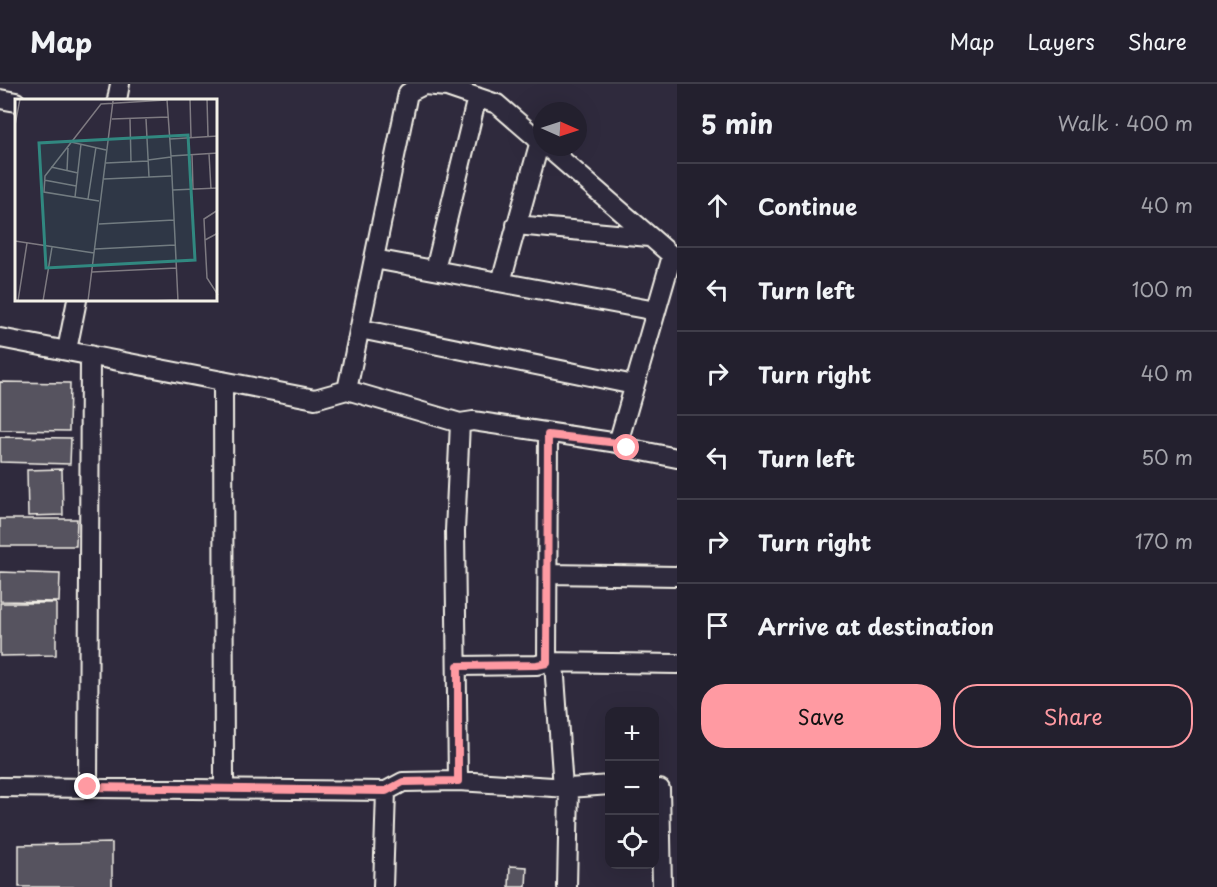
<!DOCTYPE html>
<html lang="en">
<head>
<meta charset="utf-8">
<style>
	:root { --surface:#23202e; --page:#2b2836; --text:#f1f3f6; --muted:#a3a3aa; --line:#403e4a; --accent:#ff9aa2 }
	body { margin:0; font-family:"Playpen Sans",sans-serif; background:var(--page); color:var(--text) }
	.controls { position:absolute; right:18px; bottom:18px; display:grid; overflow:hidden; border-radius:12px; box-shadow:0 6px 24px #0002 }
	.controls button { width:54px; height:54px; display:grid; place-items:center; padding:0; border:0; border-bottom:2px solid var(--line); background:var(--surface); color:var(--text); font:30px sans-serif }
	.compass { position:absolute; left:533px; top:18px; width:54px; height:54px; border-radius:50%; background:var(--surface); box-shadow:0 6px 24px #0002; rotate:93deg }
	.stop { position:absolute; width:18px; height:18px; margin:-14px; border:4px solid #ff9aa2; border-radius:50%; background:#fff }
	.stop.end { background:#ff9aa2; border-color:#fff; box-shadow:0 2px 6px #0008 }
	.list { margin:0; padding:0; list-style:none }
	h2 { display:flex; justify-content:space-between; align-items:center; height:78px; margin:0; padding:0 24px; font-size:26px }
	h2 small { font-size:20px; font-weight:400; color:var(--muted) }
	.list li { display:grid; grid-template-columns:39px 1fr auto; gap:18px; align-items:center; box-sizing:border-box; height:84px; padding:0 24px; border-top:2px solid var(--line) }
	.list b { display:block; font-size:22px; white-space:nowrap }
	.list em { font-size:20px; font-style:normal; color:var(--muted) }
	.actions { display:flex; gap:12px; padding:18px 24px }
	.actions a { flex:1; padding:14px 0; border:2px solid var(--accent); border-radius:24px; text-align:center; font-size:21px; color:var(--accent) }
	.actions .main { background:var(--accent); color:#111 }
	.icon { flex:none; width:33px; height:33px; fill:none; stroke:currentColor; stroke-width:2; stroke-linecap:round; stroke-linejoin:round }
	.map { position:relative; flex:none; width:677px; height:803px; overflow:hidden }
	header { display:flex; align-items:center; gap:36px; box-sizing:border-box; height:84px; padding:0 30px; background:var(--surface); border-bottom:2px solid var(--line) }
	header strong { font-size:28px }
	nav { display:flex; gap:33px; margin-inline-start:auto; font-size:21px }
	main { display:flex }
	aside { flex:1; background:var(--surface) }
	.map>svg:first-child { display:block }
	.building { fill:#56525f; stroke:#f4f1e8; stroke-width:1.5 }
	.lines { fill:none; stroke-linecap:round; stroke-linejoin:round }
	.minor-casing { stroke:#f4f1e8; stroke-width:22 }
	.minor { stroke:#2f2a3d; stroke-width:18 }
	.route { stroke:#ff9aa2; stroke-width:8 }
	.inset-road { fill:none; stroke:#7e7a81; stroke-width:1.5 }
	.view { fill:#318880; fill-opacity:0.15; stroke:#318880; stroke-width:3 }
	.inset-edge { fill:none; stroke:#f4f1e8; stroke-width:3 }
</style>
</head>
<body>
<header>
<strong>Map</strong>
<nav><a>Map</a><a>Layers</a><a>Share</a></nav>
</header>
<main>
<div class="map">
<svg width="677" height="803" viewBox="0 0 677 803">
	<rect width="100%" height="100%" fill="#2f2a3d"/>
	<filter id="ink" filterUnits="userSpaceOnUse"><feTurbulence type="fractalNoise" baseFrequency=".0167" numOctaves="2"/><feDisplacementMap in="SourceGraphic" scale="12" xChannelSelector="R" yChannelSelector="G"/><feConvolveMatrix kernelMatrix="1 2 1 2 8 2 1 2 1" color-interpolation-filters="sRGB"/></filter>
	<g filter="url(#ink)">
		<path class="building" d="M0,298L70,299L69,347L0,346Z
			M0,353L71,354L70,380L0,378Z
			M62,385L63,431L28,432L27,386Z
			M0,435H77L76,462H0Z
			M0,488L60,490L59,518L0,517Z
			M0,519H56V571L0,572Z
			M112,759V803H19V761Z
			M510,782L527,783L526,803H509Z"/>
		<g class="lines">
			<g class="minor-casing">
				<path id="minor" d="M0,15L16,18
					M117,16L120,0
					M547,63L677,176
					M516,141L649,153
					M374,175L656,227
					M435,186L477,13
					M501,198L540,57
					M360,245L634,301
					M0,254L315,315L347,306L460,339L473,337L618,359L627,364L677,374
					M67,266L77,216
					M223,297L224,704
					M347,306L408,9L424,1L447,3L497,20L542,59
					M618,359L672,172
					M548,490L677,492
					M547,578L548,350
					M554,579L563,704
					M458,582L537,581L547,578L677,580
					M458,697L455,447L460,339
					M0,703L386,707L403,698L458,697L569,704L567,803
					M88,703L90,271
					M569,704L610,701
					M660,705L662,803
					M383,803L386,707"/>
			</g>
			<use href="#minor" class="minor"/>
		</g>
	</g>
	<g class="lines" filter="url(#ink)">
		<path class="route" d="M88,703L386,707L403,698L458,697V582L537,581L547,579L548,351L618,359L627,364"/>
	</g>
	<g transform="translate(15 15)">
		<rect width="202" height="202" fill="#2f2a3d"/>
		<path class="inset-road" d="M175,0L176,38M192,0L193,37M152,1L156,57M97,20L153,18M115,20L116,63M131,20L134,78M0,26L5,0M155,40L203,37M56,43L91,51M194,55L196,90M177,56L178,90M133,61L156,58M91,64L133,62M36,68L63,74M52,72L53,49M89,80L156,77M29,81L61,87M158,91L203,89M60,98L66,45M73,100L81,48M84,102L29,93L30,77L86,5L151,1M84,125L159,121M203,134L190,141L192,179L203,196M190,141L189,120L203,111M0,142L79,154M80,150L160,146M77,173L162,169M3,202L12,144M28,202L37,148M73,202L98,2M135,202L163,201M163,202L156,57L203,54"/>
		<path class="view" d="M173,36L180,161L31,169L24,44Z"/>
		<rect width="202" height="202" class="inset-edge"/>
	</g>
</svg>
<div class="controls">
<button>+</button>
<button>−</button>
<button><svg class="icon" aria-label="locate" viewBox="0 0 24 24"><circle cx="12" cy="12" r="6"/><path d="M12 2v4M12 18v4M2 12h4M18 12h4"/></svg></button>
</div>
<svg class="compass" viewBox="-18 -18 36 36"><path d="M0-13l5 13h-10z" fill="#e53935"/><path d="M0 13l5-13h-10z" fill="#a3a3aa"/></svg>
<div class="stop" style="left:627px;top:364px"></div>
<div class="stop end" style="left:88px;top:703px"></div>
</div>
<aside>
<h2>5 min<small>Walk · 400 m</small></h2>
<ul class="list">
<li><svg class="icon" aria-label="ahead" viewBox="0 0 24 24"><path d="M12 20V5M6 11l6-6 6 6"/></svg><div><b>Continue</b></div><em>40 m</em></li>
<li><svg class="icon" aria-label="left" viewBox="0 0 24 24"><path d="M17 20v-9H6M10 6l-5 5 5 5"/></svg><div><b>Turn left</b></div><em>100 m</em></li>
<li><svg class="icon" aria-label="right" viewBox="0 0 24 24"><path d="M7 20v-9h11M14 6l5 5-5 5"/></svg><div><b>Turn right</b></div><em>40 m</em></li>
<li><svg class="icon" aria-label="left" viewBox="0 0 24 24"><path d="M17 20v-9H6M10 6l-5 5 5 5"/></svg><div><b>Turn left</b></div><em>50 m</em></li>
<li><svg class="icon" aria-label="right" viewBox="0 0 24 24"><path d="M7 20v-9h11M14 6l5 5-5 5"/></svg><div><b>Turn right</b></div><em>170 m</em></li>
<li><svg class="icon" aria-label="arrive" viewBox="0 0 24 24"><path d="M6 21V4h12l-3 4 3 4H6"/></svg><div><b>Arrive at destination</b></div></li>
</ul>
<div class="actions"><a class="main">Save</a><a>Share</a></div>
</aside>
</main>
</body>
</html>
